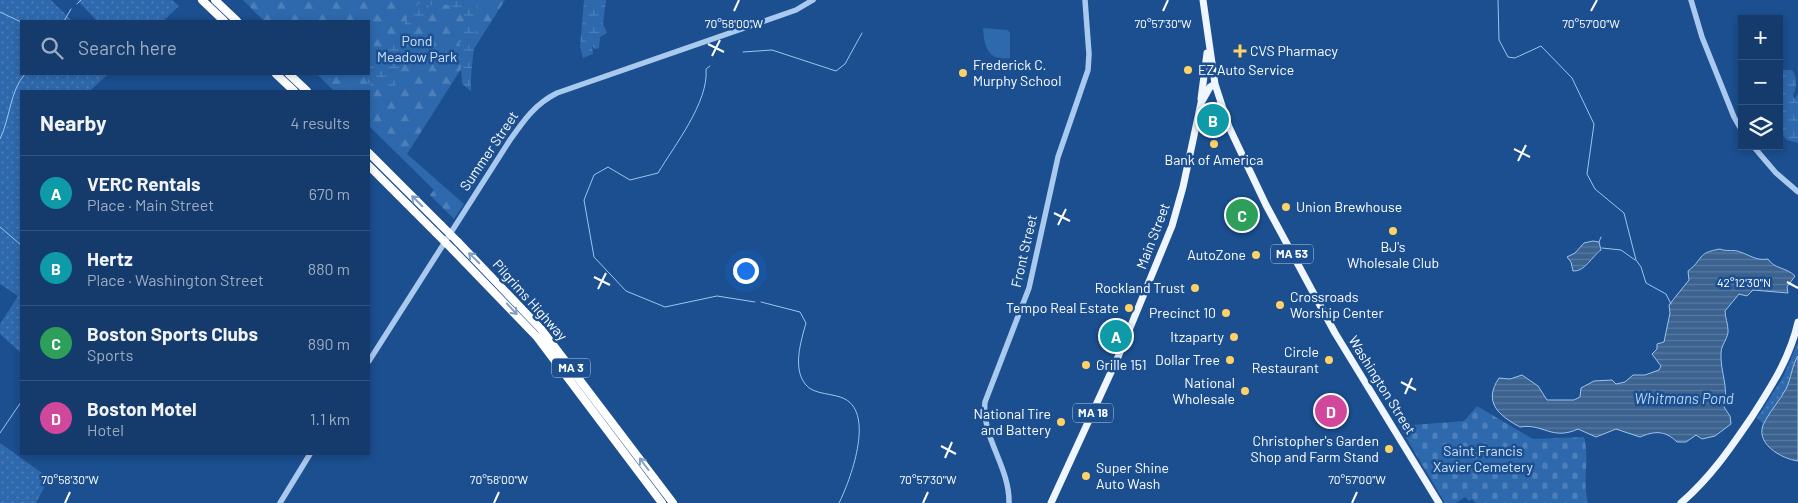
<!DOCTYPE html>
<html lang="en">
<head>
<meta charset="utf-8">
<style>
	:root { --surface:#143b6b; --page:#214673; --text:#f1f3f6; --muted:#9dadc1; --line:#33557e; --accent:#ffd166 }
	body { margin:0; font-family:Barlow,sans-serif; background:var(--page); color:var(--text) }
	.controls { position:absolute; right:15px; top:15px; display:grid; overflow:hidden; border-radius:0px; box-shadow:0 2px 8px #0003 }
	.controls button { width:45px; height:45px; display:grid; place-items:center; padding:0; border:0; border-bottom:1px solid var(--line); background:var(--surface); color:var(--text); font:25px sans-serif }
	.you { position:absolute; left:745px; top:270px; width:18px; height:18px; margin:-12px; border:4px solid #fff; border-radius:50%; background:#1a73e8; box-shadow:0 0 0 8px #1a73e833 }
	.badge { display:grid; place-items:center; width:32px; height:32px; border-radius:50%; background:var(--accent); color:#fff; font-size:16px; font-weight:700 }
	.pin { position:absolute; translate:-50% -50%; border:2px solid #fff; box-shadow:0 1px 5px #0006 }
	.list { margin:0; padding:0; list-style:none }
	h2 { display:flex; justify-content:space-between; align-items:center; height:65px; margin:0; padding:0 20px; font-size:21px }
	h2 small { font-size:16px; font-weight:400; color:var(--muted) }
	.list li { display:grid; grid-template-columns:32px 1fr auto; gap:15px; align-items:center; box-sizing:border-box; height:75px; padding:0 20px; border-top:1px solid var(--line) }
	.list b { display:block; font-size:19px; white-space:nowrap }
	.list p { margin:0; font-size:16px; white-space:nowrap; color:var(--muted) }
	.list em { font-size:16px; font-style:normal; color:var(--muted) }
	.icon { flex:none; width:28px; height:28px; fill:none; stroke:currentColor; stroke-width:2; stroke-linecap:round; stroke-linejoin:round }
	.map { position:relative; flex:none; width:1798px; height:503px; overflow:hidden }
	.search { position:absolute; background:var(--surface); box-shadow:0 2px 8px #0003; left:20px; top:20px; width:350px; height:55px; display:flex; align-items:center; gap:12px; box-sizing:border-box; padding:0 18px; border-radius:0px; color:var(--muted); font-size:19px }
	.panel { position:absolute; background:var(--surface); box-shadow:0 2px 8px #0003; left:20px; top:90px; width:350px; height:365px; border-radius:0px }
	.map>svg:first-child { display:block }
	.forest { fill:url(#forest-firs) }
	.wetland { fill:url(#wetland-marsh) }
	.cemetery { fill:url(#cemetery-stones) }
	.park { fill:url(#park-dots) }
	.garden { fill:#2e69ad }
	.water { fill:url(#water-rules); stroke:#9cc4f0 }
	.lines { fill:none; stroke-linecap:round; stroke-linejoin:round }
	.stream { stroke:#9cc4f0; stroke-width:1 }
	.minor { stroke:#a9c9ee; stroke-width:5.5 }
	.major { stroke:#f0f6ff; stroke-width:7 }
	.highway { stroke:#fff; stroke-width:8 }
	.highway-bridge { stroke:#fff; stroke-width:8 }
	.oneway { stroke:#829ec1 }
	.ticks { fill:none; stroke:#fff; stroke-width:2 }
	.poi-dot { fill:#ffd166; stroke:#1b4f8f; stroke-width:2 }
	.labels { text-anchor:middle; stroke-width:5; stroke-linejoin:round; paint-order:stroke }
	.shield { fill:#1b4f8f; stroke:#bbcadd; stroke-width:1 }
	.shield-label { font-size:12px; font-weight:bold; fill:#fff }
	.park-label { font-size:14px; fill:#cfe3fa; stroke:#1b4f8f }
	.poi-label { font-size:14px; fill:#fff; stroke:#1b4f8f; text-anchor:end }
	.street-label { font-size:14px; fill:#fff; stroke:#1b4f8f }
	.water-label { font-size:15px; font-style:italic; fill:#b5d3f5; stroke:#1b4f8f }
	.ticks-label { font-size:12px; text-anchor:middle; fill:#fff; stroke:#1b4f8f; stroke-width:5; stroke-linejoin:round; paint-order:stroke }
</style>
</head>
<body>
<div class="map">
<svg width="1798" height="503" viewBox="0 0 1798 503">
	<defs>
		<pattern id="forest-firs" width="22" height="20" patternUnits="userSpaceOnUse" patternTransform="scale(1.25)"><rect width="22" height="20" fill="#2e69ad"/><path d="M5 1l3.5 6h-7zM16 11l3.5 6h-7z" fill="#4d80b9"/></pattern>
		<pattern id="wetland-marsh" width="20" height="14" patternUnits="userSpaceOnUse" patternTransform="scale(1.25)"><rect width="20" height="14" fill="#2e69ad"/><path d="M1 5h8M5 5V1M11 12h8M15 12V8" fill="none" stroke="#4d80b9"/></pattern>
		<pattern id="cemetery-stones" width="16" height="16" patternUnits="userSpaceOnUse" patternTransform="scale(1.25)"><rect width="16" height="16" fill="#2e69ad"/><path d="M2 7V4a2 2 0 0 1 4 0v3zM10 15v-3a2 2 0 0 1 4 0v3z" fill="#4d80b9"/></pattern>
		<pattern id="park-dots" width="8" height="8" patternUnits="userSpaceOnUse" patternTransform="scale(1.25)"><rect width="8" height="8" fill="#2e69ad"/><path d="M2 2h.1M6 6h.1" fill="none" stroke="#4d80b9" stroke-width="1.8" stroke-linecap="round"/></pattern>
		<pattern id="water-rules" width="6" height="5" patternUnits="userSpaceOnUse" patternTransform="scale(1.25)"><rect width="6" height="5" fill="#3c6290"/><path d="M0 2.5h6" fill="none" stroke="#597aa1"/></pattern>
	</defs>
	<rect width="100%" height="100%" fill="#1b4f8f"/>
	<path class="forest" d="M243,0H505L407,154L464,204L454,219L430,195L434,190L369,126V91H334L317,74H369V21H264Z"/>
	<path class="wetland" d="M423,0H477C479,30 470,61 471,91L462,84L459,35L465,17C460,6 440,1 429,6L401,56L395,91L385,84L373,87L365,80L363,74H369V61L386,50L400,35L409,12Z
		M584,0H606L603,24L607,33L600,37L599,48L595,49L592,46L593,54L583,58L580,47Z
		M1779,70H1792C1798,78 1797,86 1793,96L1795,99L1798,93V143L1787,140L1779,132Z"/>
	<path class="cemetery" d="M1477,406L1533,439L1584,437C1590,458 1582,481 1588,503H1475L1472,499L1469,501L1465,497L1456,503H1445L1399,426L1464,421Z"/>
	<path class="park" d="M0,0H51L72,21H21V74H108L90,91H21V353L0,334V324L18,296L0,284Z
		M77,0H172L179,6L163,21H97Z
		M1798,342V356L1787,387L1763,423L1757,418L1783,377Z
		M0,443L49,478L36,503H0Z"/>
	<path class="garden" d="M983,28L1008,30L1010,33V58C988,62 984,46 983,28Z"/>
	<path class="water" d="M1593,241L1599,242L1601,250C1592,256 1585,272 1573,271L1571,262L1567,257L1575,253L1584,243Z
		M1720,249C1727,252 1734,249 1740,252C1750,255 1756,261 1768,259C1774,269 1786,267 1795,276L1787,287L1788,293L1753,290L1747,296L1739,294L1725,311C1725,317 1728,324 1728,330C1729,337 1721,345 1721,353C1720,372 1729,386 1724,407L1730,416L1731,424L1715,436L1702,439L1696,435L1686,442H1677C1665,430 1654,431 1640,437L1616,429L1596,437L1578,429C1552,441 1543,423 1520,427C1498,415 1483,402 1499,378L1510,379L1522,375L1538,386L1547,400H1574L1580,397L1581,388L1594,381L1612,380L1616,384L1625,382L1633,375H1645L1659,370L1661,366L1652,354L1657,349V344L1664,342L1670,313L1669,305L1689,280L1688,271C1704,259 1696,253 1720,249Z
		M1798,356V461C1782,459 1752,443 1765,421C1771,410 1780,400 1786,389C1791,379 1792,365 1798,356Z"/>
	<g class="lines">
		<path class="stream" d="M1498,0L1499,40L1508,57L1515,58L1541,46L1572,78L1594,124L1587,174L1595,189L1624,213L1636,260L1641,267L1646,283L1666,294L1671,304
			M77,4L81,0
			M0,12L21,22
			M64,21L71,9
			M743,52L772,50L836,71L845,64L862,33
			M710,66L706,69C709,102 674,146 658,173L630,180L608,167L594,175L584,200L594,257L626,291L665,307L717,296L755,302
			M0,139C10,119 10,90 25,74
			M0,227L21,245
			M1599,242L1601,237
			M1602,248L1621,250L1635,260
			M761,302L800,312L806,323C801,341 792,369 806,385C814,395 834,393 845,399C875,415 850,481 839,503
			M0,433L21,402"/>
		<path class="minor" d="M1691,0L1702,37L1734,117L1742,131
			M1753,146L1776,173L1798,192
			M369,361L510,140C524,120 535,104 557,93L796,10L813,0
			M280,503L310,454
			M1009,503C1010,467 981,437 985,402L1029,288L1058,157L1088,70L1089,54L1085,0"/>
		<path class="major" d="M1203,0L1215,84L1229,127L1266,205L1335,333L1439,503
			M1201,99L1207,53
			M1051,503L1118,357L1172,226L1183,187L1201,103L1210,87L1215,84
			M1681,503C1710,478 1730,449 1751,418C1771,387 1790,358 1798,322"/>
		<path class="highway" d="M202,0L224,21
			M215,0L237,21
			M276,74L294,91
			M289,74L307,91
			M369,153L441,225
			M369,166L436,233
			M458,242L541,329L673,503
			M453,250L537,337L662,503"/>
		<path class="highway-bridge" d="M441,225L458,242
			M436,233L453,250"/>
	</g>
	<defs><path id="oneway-shaft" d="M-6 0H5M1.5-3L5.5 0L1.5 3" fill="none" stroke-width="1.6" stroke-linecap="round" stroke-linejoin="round" transform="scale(1.25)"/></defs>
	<g class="oneway">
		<use href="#oneway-shaft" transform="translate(417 201) rotate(-135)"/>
		<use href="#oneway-shaft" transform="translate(474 258) rotate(-135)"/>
		<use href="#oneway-shaft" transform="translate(512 309) rotate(47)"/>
		<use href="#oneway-shaft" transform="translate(644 464) rotate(-127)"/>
	</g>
	<path class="ticks" d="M734,11L739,0M1163,11L1168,0M1591,11L1597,0M708,44L724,52M712,56L720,40M1514,149L1530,157M1518,161L1526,145M1054,213L1070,221M1058,225L1066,209M594,277L610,285M1787,282L1798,288M598,289L606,273M1401,382L1416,390M1405,394L1412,378M941,446L956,454M945,458L952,442M65,503L70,492M494,503L499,492M923,503L928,492M1352,503L1357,492"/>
	<g class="poi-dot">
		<path d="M1237.5 43.5h5v5h5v5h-5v5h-5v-5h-5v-5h5z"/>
		<circle cx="1188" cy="70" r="5"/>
		<circle cx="963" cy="73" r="5"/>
		<circle cx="1214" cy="144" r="5"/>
		<circle cx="1286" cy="207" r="5"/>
		<circle cx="1393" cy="231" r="5"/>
		<circle cx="1256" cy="255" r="5"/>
		<circle cx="1195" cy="288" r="5"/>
		<circle cx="1280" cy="305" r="5"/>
		<circle cx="1129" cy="308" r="5"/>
		<circle cx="1226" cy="313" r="5"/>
		<circle cx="1234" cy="337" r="5"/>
		<circle cx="1230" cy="360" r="5"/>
		<circle cx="1329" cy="360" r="5"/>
		<circle cx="1086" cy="365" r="5"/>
		<circle cx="1245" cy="391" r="5"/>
		<circle cx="1061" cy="422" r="5"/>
		<circle cx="1389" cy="449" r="5"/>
		<circle cx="1086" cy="476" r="5"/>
	</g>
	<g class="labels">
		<g class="shield">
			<rect x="1271" y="244.5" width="42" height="19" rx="4"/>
			<rect x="552" y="358.5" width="38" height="19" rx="4"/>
			<rect x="1073" y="403.5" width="40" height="19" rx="4"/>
		</g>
		<g class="shield-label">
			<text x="1292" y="258">MA 53</text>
			<text x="571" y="372">MA 3</text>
			<text x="1093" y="417">MA 18</text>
		</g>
		<g class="park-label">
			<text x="417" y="46">Pond<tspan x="417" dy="16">Meadow Park</tspan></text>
			<text x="1483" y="456">Saint Francis<tspan x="1483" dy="16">Xavier Cemetery</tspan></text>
		</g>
		<g class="poi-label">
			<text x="1250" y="56" text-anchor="start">CVS Pharmacy</text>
			<text x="973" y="70" text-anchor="start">Frederick C.<tspan x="973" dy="16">Murphy School</tspan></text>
			<text x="1198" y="75" text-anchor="start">EZ Auto Service</text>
			<text x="1214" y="165" text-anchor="middle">Bank of America</text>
			<text x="1296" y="212" text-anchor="start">Union Brewhouse</text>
			<text x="1393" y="252" text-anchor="middle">BJ's<tspan x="1393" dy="16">Wholesale Club</tspan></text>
			<text x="1246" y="260">AutoZone</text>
			<text x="1185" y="293">Rockland Trust</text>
			<text x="1290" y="302" text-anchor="start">Crossroads<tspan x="1290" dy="16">Worship Center</tspan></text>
			<text x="1119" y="313">Tempo Real Estate</text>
			<text x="1216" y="318">Precinct 10</text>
			<text x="1224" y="342">Itzaparty</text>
			<text x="1319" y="357">Circle<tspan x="1319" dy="16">Restaurant</tspan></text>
			<text x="1220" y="365">Dollar Tree</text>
			<text x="1096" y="370" text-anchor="start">Grille 151</text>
			<text x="1235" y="388">National<tspan x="1235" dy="16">Wholesale</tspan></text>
			<text x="1051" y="419">National Tire<tspan x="1051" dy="16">and Battery</tspan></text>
			<text x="1379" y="446">Christopher's Garden<tspan x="1379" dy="16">Shop and Farm Stand</tspan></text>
			<text x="1096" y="473" text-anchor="start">Super Shine<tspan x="1096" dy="16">Auto Wash</tspan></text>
		</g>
		<g class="street-label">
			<text transform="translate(489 151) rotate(-56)" y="5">Summer Street</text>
			<text transform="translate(1153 236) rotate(-69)" y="5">Main Street</text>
			<text transform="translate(1024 251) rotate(-77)" y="5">Front Street</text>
			<text transform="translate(530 300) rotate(48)" y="5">Pilgrims Highway</text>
			<text transform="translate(1382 385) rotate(58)" y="5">Washington Street</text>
		</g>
		<g class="water-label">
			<text x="1684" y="404">Whitmans Pond</text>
		</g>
	</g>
	<g class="ticks-label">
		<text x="734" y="28">70°58'00"W</text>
		<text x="1163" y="28">70°57'30"W</text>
		<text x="1591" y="28">70°57'00"W</text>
		<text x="1744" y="287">42°12'30"N</text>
		<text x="70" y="484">70°58'30"W</text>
		<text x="499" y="484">70°58'00"W</text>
		<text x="928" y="484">70°57'30"W</text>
		<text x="1357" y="484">70°57'00"W</text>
	</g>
</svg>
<div class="controls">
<button>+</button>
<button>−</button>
<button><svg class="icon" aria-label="layers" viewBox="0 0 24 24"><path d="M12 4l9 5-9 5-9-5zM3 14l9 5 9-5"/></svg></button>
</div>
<div class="you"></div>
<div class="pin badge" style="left:1116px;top:336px;background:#0f9aa8">A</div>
<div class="pin badge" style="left:1213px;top:120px;background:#0f9aa8">B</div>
<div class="pin badge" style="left:1242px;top:215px;background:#2e9e5b">C</div>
<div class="pin badge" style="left:1331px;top:411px;background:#d1479c">D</div>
<div class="search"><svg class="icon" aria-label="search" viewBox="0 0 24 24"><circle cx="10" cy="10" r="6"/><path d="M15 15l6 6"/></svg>Search here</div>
<section class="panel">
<h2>Nearby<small>4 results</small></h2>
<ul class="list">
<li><span class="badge" style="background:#0f9aa8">A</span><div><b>VERC Rentals</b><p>Place · Main Street</p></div><em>670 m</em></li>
<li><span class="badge" style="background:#0f9aa8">B</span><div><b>Hertz</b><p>Place · Washington Street</p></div><em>880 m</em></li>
<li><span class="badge" style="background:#2e9e5b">C</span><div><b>Boston Sports Clubs</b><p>Sports</p></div><em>890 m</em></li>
<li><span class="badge" style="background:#d1479c">D</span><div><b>Boston Motel</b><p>Hotel</p></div><em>1.1 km</em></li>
</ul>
</section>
</div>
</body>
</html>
